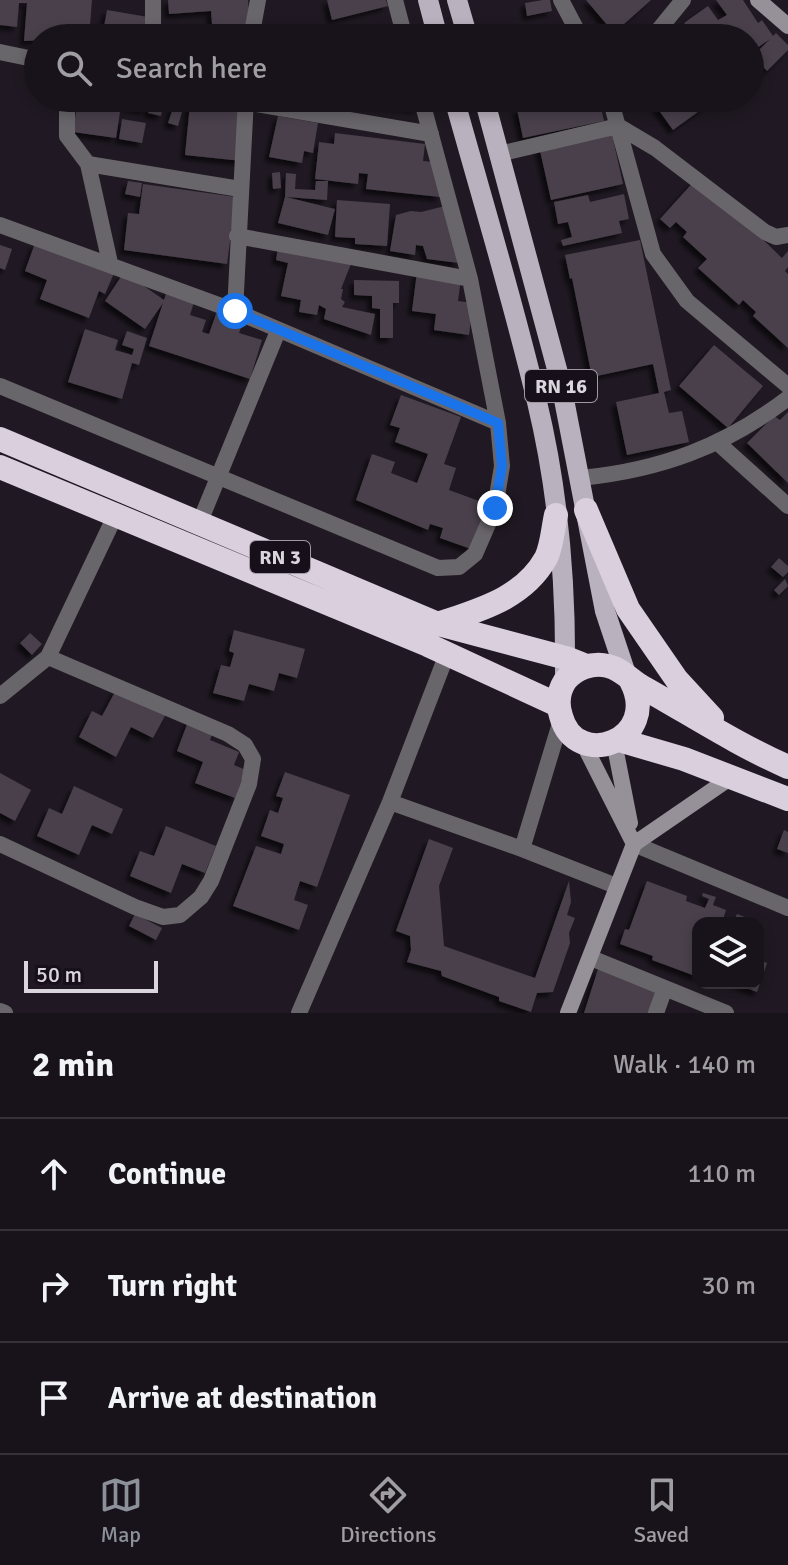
<!DOCTYPE html>
<html lang="en">
<head>
<meta charset="utf-8">
<style>
	:root { --surface:#18131a; --page:#211c23; --text:#f1f3f6; --muted:#9f9ea2; --line:#363239; --accent:#8c9099 }
	body { margin:0; font-family:Signika,sans-serif; background:var(--page); color:var(--text) }
	.controls { position:absolute; right:24px; bottom:24px; display:grid; overflow:hidden; border-radius:16px; box-shadow:0 4px 12px #0003 }
	.controls button { width:72px; height:72px; display:grid; place-items:center; padding:0; border:0; border-bottom:2px solid var(--line); background:var(--surface); color:var(--text); font:40px sans-serif }
	.scale { position:absolute; left:24px; bottom:20px; width:134px; box-sizing:border-box; padding-left:8px; border:4px solid #dbd6de; border-top:0; font-size:22px; line-height:28px; white-space:nowrap; color:#dbd6de; -webkit-text-stroke:6px #17101a; paint-order:stroke }
	.stop { position:absolute; width:24px; height:24px; margin:-18px; border:6px solid #1a73e8; border-radius:50%; background:#fff }
	.stop.end { background:#1a73e8; border-color:#fff; box-shadow:0 2px 8px #0008 }
	.list { margin:0; padding:0; list-style:none }
	h2 { display:flex; justify-content:space-between; align-items:center; height:104px; margin:0; padding:0 32px; font-size:34px }
	h2 small { font-size:26px; font-weight:400; color:var(--muted) }
	.list li { display:grid; grid-template-columns:52px 1fr auto; gap:24px; align-items:center; box-sizing:border-box; height:112px; padding:0 32px; border-top:2px solid var(--line) }
	.list b { display:block; font-size:30px; white-space:nowrap }
	.list em { font-size:26px; font-style:normal; color:var(--muted) }
	.icon { flex:none; width:44px; height:44px; fill:none; stroke:currentColor; stroke-width:2; stroke-linecap:round; stroke-linejoin:round }
	.map { position:relative; flex:none; width:788px; height:1013px; overflow:hidden }
	.search { position:absolute; background:var(--surface); box-shadow:0 4px 12px #0003; left:24px; right:24px; top:24px; height:88px; display:flex; align-items:center; gap:20px; box-sizing:border-box; padding:0 28px; border-radius:44px; color:var(--muted); font-size:30px }
	.sheet { height:440px; background:var(--surface) }
	nav { display:flex; justify-content:space-around; align-items:center; box-sizing:border-box; height:112px; border-top:2px solid var(--line); background:var(--surface); font-size:22px; color:var(--muted) }
	nav a { display:grid; justify-items:center; gap:4px }
	nav .on { color:var(--accent) }
	.map>svg:first-child { display:block }
	.building { fill:#48404b; filter:url(#shadow) }
	.lines { fill:none; stroke-linecap:round; stroke-linejoin:round }
	.street { stroke:#69666b; stroke-width:16 }
	.secondary { stroke:#969099; stroke-width:16 }
	.primary { stroke:#b9b1bd; stroke-width:20 }
	.highway { stroke:#d9cfdd; stroke-width:24 }
	.route { stroke:#1a73e8; stroke-width:10 }
	.labels { text-anchor:middle; stroke-width:8; stroke-linejoin:round; paint-order:stroke }
	.shield { fill:#17101a; stroke:#a09ba3; stroke-width:2 }
	.shield-label { font-size:20px; font-weight:bold; fill:#dbd6de }
</style>
</head>
<body>
<div class="map">
<svg width="788" height="1013" viewBox="0 0 788 1013">
	<defs>
		<filter id="shadow"><feDropShadow dx="-4.5" dy="4.5" stdDeviation="2" flood-color="#0009"/></filter>
	</defs>
	<rect width="100%" height="100%" fill="#201923"/>
	<path class="building" d="M0,0H92L89,38L24,41L27,3H19L17,27L0,25Z
		M168,0H248L251,38H197L196,25L212,24L211,11L169,14Z
		M327,0H386L388,6L332,20Z
		M543,0H550L552,11L527,16L525,3Z
		M586,0H651L614,33Z
		M716,0H743L758,23L762,20L773,36L776,33L788,45V50L767,71L753,56L770,39L750,53V38H695L684,23L708,6L718,20L727,15Z
		M107,10L148,17L144,38H102Z
		M168,27H195V38H168Z
		M77,98H117L115,106Z
		M127,98H147L145,110L126,106Z
		M151,98H164L161,116L148,113Z
		M367,98H415L418,109L367,101Z
		M533,98H599L604,121L523,138L517,109L535,106Z
		M650,98H711L713,101L673,130Z
		M175,102L184,105L178,126L168,123Z
		M190,104L247,109L242,161L185,155Z
		M77,105L120,112L116,138L73,132Z
		M278,116L318,123L313,153L304,151L302,163L269,157Z
		M122,119L146,123L142,143L119,139Z
		M611,130L623,184L551,200L539,146Z
		M335,133L425,144L423,161L444,163L440,197L366,189L368,174L359,173L358,184L315,179L319,142L334,144Z
		M280,172L281,188L273,189L272,173Z
		M286,173L296,174L295,189L315,190L316,181H328L327,200L286,197L335,209L328,235L278,223L285,197Z
		M698,177L782,258L788,251V267L785,271L788,274V348L753,316L756,312L743,300L739,305L698,268L707,259L683,237L687,232L676,222L670,228L660,219Z
		M128,181L142,183L140,197L125,194Z
		M143,184L236,197L227,264L124,250L128,213L139,214Z
		M624,194L629,219L619,221L622,233L563,246L561,240L572,237L568,222L558,224L554,202L588,195L590,202Z
		M337,200L390,204L387,246L355,244V238L335,237Z
		M453,204L459,263L427,259L423,246L416,245L415,255L390,251L396,215L411,211L421,212Z
		M640,240L671,390L664,392L669,413L682,411L689,442L627,455L616,402L659,393L653,364L592,377L572,278L570,279L565,255Z
		M35,243L115,271L105,294L99,291L89,318L40,299L47,280L25,271Z
		M0,245L12,249L5,270L0,268Z
		M278,248L351,264L341,289H343L341,299L345,302L342,307L375,314L371,335L324,319L326,309L319,305L317,315L299,312L301,300L281,296L288,263L276,260Z
		M124,272L164,300L167,290L195,299L190,315L206,320L202,332L209,334L217,311L244,320L239,333L262,340L250,379L149,346L163,303L145,329L105,301Z
		M417,272L461,278L458,301L473,303L469,335L434,330L436,314L412,311Z
		M354,280L399,281V303H393V338H380V309L372,308V296L354,295Z
		M85,329L118,340L115,350L132,355L134,349L122,345L127,331L147,338L139,365L132,363L122,399L68,382Z
		M714,345L763,386L728,428L679,386Z
		M401,395L461,417L444,464L456,468L449,490L487,504L471,549L440,538L443,528L430,524L428,530L356,500L372,454L395,462L391,473L417,483L428,454L395,442L400,428L390,425Z
		M788,412V483L747,443L774,416L780,420Z
		M779,558L788,566V572L783,577L771,567Z
		M785,579L788,586L779,595L774,590Z
		M234,630L305,649L297,678L279,673L274,691L249,684L244,701L213,693L221,665L230,667L234,653L229,651Z
		M30,633L42,644L32,655L20,643Z
		M117,688L166,714L153,738L131,727L116,757L79,737L92,711L102,716Z
		M189,719L214,729L210,740L239,752L234,765L246,770L235,798L195,783L203,762L177,751Z
		M285,772L350,795L317,887L300,881L294,900L308,905L299,930L233,906L256,846L281,854L284,844L261,836L270,810L278,813L283,798L276,796Z
		M0,773L31,790L15,821L0,813Z
		M74,786L123,809L112,834L92,825L79,855L37,836L49,808L62,814Z
		M166,826L216,846L205,873L182,864L171,893L130,876L140,851L154,856Z
		M784,830L788,832V853L777,849Z
		M429,839L453,848L439,886L444,946L535,978L569,881L571,902L567,915L575,918L569,933L570,943L553,992L537,993L531,1012L499,1001V997L442,976L441,971L407,962L411,950L410,936L396,931Z
		M647,881L687,896L686,901L705,908L709,899L702,896L703,893L716,897L713,905L726,910L722,923H698V977L652,960L653,956L620,944L625,929L629,930Z
		M135,914L162,928L156,940L129,926Z
		M737,914L760,923H733Z
		M758,960L767,963L757,992L733,983H758Z
		M598,969L663,991L656,1013H584Z"/>
	<g class="lines">
		<path class="street" d="M153,0V38
			M395,0L405,38
			M561,0L581,38
			M251,38L258,0
			M652,38L683,0
			M0,52L38,60
			M67,98V136L88,164L110,263
			M221,98L431,134
			M610,98L653,254L687,301L788,386
			M499,154L618,126L655,148L765,232L776,237L788,235
			M88,164L240,189
			M0,225L235,311L498,423
			M237,236L470,279
			M235,311L246,98
			M0,386L438,568L459,567L475,554L495,508L502,466L498,423L470,279L421,98
			M717,442L788,506
			M581,478C660,470 724,447 788,398
			M199,524L278,331
			M0,696L48,657L116,514
			M390,802L522,849L616,886
			M0,844L135,907L163,917L180,915L201,897L211,881L249,784L253,759L245,745L228,734L48,657
			M634,844L788,908
			M522,849L561,720
			M591,958L726,1013
			M0,1011L5,1013
			M299,1013L390,802L447,654
			M656,1013L665,988"/>
		<path class="secondary" d="M758,0L788,26
			M614,742L630,823
			M583,743L634,844
			M568,1013L634,844L733,776"/>
		<path class="primary" d="M428,0L438,38
			M457,0L468,38
			M454,98C482,199 513,300 537,402C558,489 566,584 565,673
			M484,98L561,384L605,611L627,677"/>
		<path class="highway" d="M0,439L438,624L566,658L586,666
			M0,467L428,645L558,705
			M586,510L628,609L677,680L712,718
			M438,624C479,610 523,599 546,558C552,546 553,528 556,515
			M631,681C662,740 576,772 561,716C557,704 558,692 565,681C575,668 593,662 608,666C622,669 632,682 644,688C692,715 738,745 788,767
			M619,740L684,759L788,799"/>
	</g>
	<g class="lines">
		<path class="route" d="M235,311L498,423L502,466L495,508"/>
	</g>
	<g class="labels">
		<g class="shield">
			<rect x="525" y="370" width="72" height="32" rx="6"/>
			<rect x="250" y="541" width="60" height="32" rx="6"/>
		</g>
		<g class="shield-label">
			<text x="561" y="393">RN 16</text>
			<text x="280" y="564">RN 3</text>
		</g>
	</g>
</svg>
<div class="controls">
<button><svg class="icon" aria-label="layers" viewBox="0 0 24 24"><path d="M12 4l9 5-9 5-9-5zM3 14l9 5 9-5"/></svg></button>
</div>
<div class="scale">50 m</div>
<div class="stop" style="left:235px;top:311px"></div>
<div class="stop end" style="left:495px;top:508px"></div>
<div class="search"><svg class="icon" aria-label="search" viewBox="0 0 24 24"><circle cx="10" cy="10" r="6"/><path d="M15 15l6 6"/></svg>Search here</div>
</div>
<section class="sheet">
<h2>2 min<small>Walk · 140 m</small></h2>
<ul class="list">
<li><svg class="icon" aria-label="ahead" viewBox="0 0 24 24"><path d="M12 20V5M6 11l6-6 6 6"/></svg><div><b>Continue</b></div><em>110 m</em></li>
<li><svg class="icon" aria-label="right" viewBox="0 0 24 24"><path d="M7 20v-9h11M14 6l5 5-5 5"/></svg><div><b>Turn right</b></div><em>30 m</em></li>
<li><svg class="icon" aria-label="arrive" viewBox="0 0 24 24"><path d="M6 21V4h12l-3 4 3 4H6"/></svg><div><b>Arrive at destination</b></div></li>
</ul>
</section>
<nav>
<a class="on"><svg class="icon" aria-label="map" viewBox="0 0 24 24"><path d="M3 6l6-2 6 2 6-2v14l-6 2-6-2-6 2zM9 4v14M15 6v14"/></svg>Map</a>
<a><svg class="icon" aria-label="directions" viewBox="0 0 24 24"><path d="M12 3l9 9-9 9-9-9zM9 14v-3h6M13 9l2 2-2 2"/></svg>Directions</a>
<a><svg class="icon" aria-label="saved" viewBox="0 0 24 24"><path d="M7 4h10v16l-5-4-5 4z"/></svg>Saved</a>
</nav>
</body>
</html>
